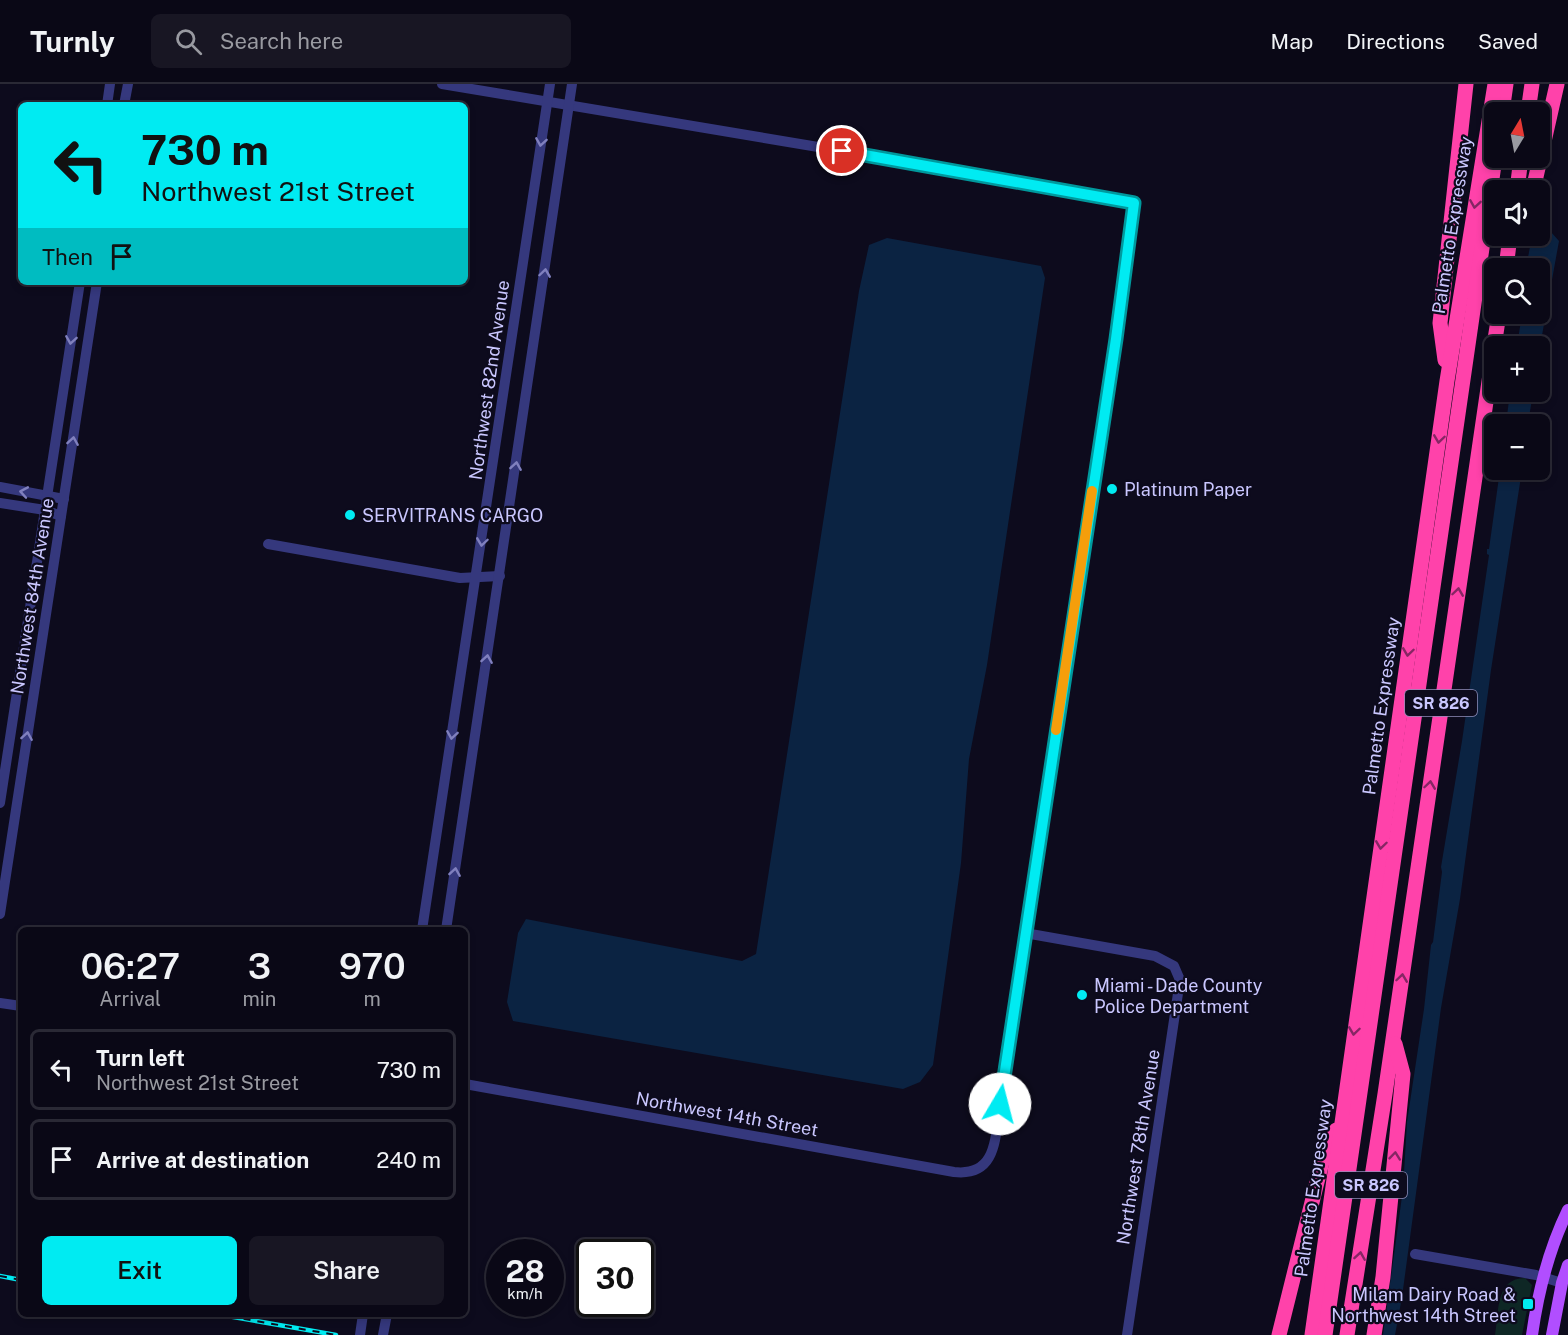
<!DOCTYPE html>
<html lang="en">
<head>
<meta charset="utf-8">
<style>
	body { margin:0; font-family:"Public Sans",sans-serif; background:#181623; color:#f1f3f6; height:100vh; display:flex; flex-direction:column; font-size:22px; white-space:nowrap }
	* { box-sizing:border-box; margin:0 }
	p { font-size:20px; color:#999aa1 }
	.icon { flex:none; width:33px; height:33px; fill:none; stroke:currentColor; stroke-width:2; stroke-linecap:round; stroke-linejoin:round }
	.map { position:relative; flex:1; overflow:hidden }
	.panel { position:absolute; left:18px; top:843px; width:450px; height:390px; display:flex; flex-direction:column; background:#0a0816; border-radius:9px; box-shadow:0 3px 9px #0003,0 0 0 2px #2a2935 }
	.panel>* { flex:none }
	.banner { position:absolute; left:18px; top:18px; width:450px; height:183px; border-radius:9px; box-shadow:0 3px 9px #0003,0 0 0 2px #2a2935; background:#00ebf2; color:#111; overflow:hidden }
	.needle { width:39px; rotate:10deg }
	.fabs { position:absolute; left:1484px; top:18px; display:grid; gap:12px }
	.fabs a { display:grid; place-items:center; width:66px; height:66px; border-radius:9px; background:#0a0816; box-shadow:0 3px 9px #0003,0 0 0 2px #2a2935; font-size:30px }
	.speed { position:absolute; left:486px; top:1155px; display:flex; gap:12px; font-size:30px; font-weight:700; text-align:center }
	.speed>* { display:grid; place-content:center; width:78px; height:78px; border-radius:50%; background:#0a0816; box-shadow:0 3px 9px #0003,0 0 0 2px #2a2935; line-height:1 }
	.speed small { font-size:15px; font-weight:400 }
	.speed .limit { border:3px solid #111; border-radius:9px; background:#fff; color:#111 }
	.pin { position:absolute; display:grid; place-items:center; width:51px; height:51px; color:#fff; margin:-26px; border:3px solid #fff; border-radius:50%; box-shadow:0 2px 6px #0007 }
	.me { position:absolute; width:66px; margin:-33px; rotate:8deg; stroke-linejoin:round; filter:drop-shadow(0 0 4px #0008) }
	.turn { display:flex; align-items:center; gap:21px; height:126px; padding:0 24px; font-size:27px }
	.turn .icon { width:78px; height:78px; stroke-width:2.5 }
	.turn b { display:block; font-size:42px; line-height:51px }
	.then { display:flex; align-items:center; height:57px; padding:0 24px; background:#0003; gap:12px; font-size:22px }
	.eta { display:flex; justify-content:space-evenly; align-items:center; height:102px; text-align:center }
	.eta b { font-size:36px; font-weight:600; line-height:42px }
	.action { display:flex; gap:12px; margin-top:auto; padding:12px 24px }
	.action a { flex:1; height:69px; border-radius:9px; background:#00ebf2; color:#111; font-size:24px; font-weight:600; line-height:69px; text-align:center }
	.action a+a { background:#181623; color:#f1f3f6 }
	ul { padding:0; list-style:none }
	li { display:flex; align-items:center; gap:18px; height:81px; margin:0 12px 9px; padding:0 12px; border:3px solid #2a2935; border-radius:9px }
	li div { flex:1 }
	li b { display:block; font-size:22px }
	li em { font-style:normal }
	header { display:flex; align-items:center; gap:36px; box-sizing:border-box; height:84px; padding:0 30px; background:#0a0816; border-bottom:2px solid #2a2935 }
	header strong { font-size:28px }
	nav { display:flex; gap:33px; margin-inline-start:auto; font-size:21px }
	.search { width:420px; height:54px; background:#181623; display:flex; align-items:center; gap:15px; box-sizing:border-box; padding:0 21px; border-radius:9px; color:#999aa1; font-size:22px }
	.map>svg:first-child { display:block }
	.green { fill:#0e2725 }
	.water { fill:#0b2342 }
	.lines { fill:none; stroke-linecap:round; stroke-linejoin:round }
	.minor { stroke:#35387d; stroke-width:10 }
	.major { stroke:#b14eff; stroke-width:12 }
	.highway { stroke:#ff42aa; stroke-width:15 }
	.rail-casing { stroke:#00ebf2; stroke-width:4.5 }
	.rail { stroke:#0d0b1d; stroke-width:2; stroke-dasharray:7; stroke-linecap:butt }
	.oneway { stroke:#8080be }
	.oneway2 { stroke:#862664 }
	.route-casing { stroke:#00999d; stroke-width:15 }
	.route { stroke:#00ebf2; stroke-width:10 }
	.slow { stroke:#f59e0b; stroke-width:10 }
	.poi-dot { fill:#00ebf2; stroke:#0d0b1d; stroke-width:2 }
	.labels { text-anchor:middle; dominant-baseline:central; stroke-width:4.5; stroke-linejoin:round; paint-order:stroke }
	.shield { fill:#0d0b1d; stroke:#918fbb; stroke-width:1.5 }
	.shield-label { font-size:16px; font-weight:bold; fill:#cac7ff }
	.street-label { font-size:18px; fill:#cac7ff; stroke:#0d0b1d }
	.poi-label { font-size:18px; fill:#cac7ff; stroke:#0d0b1d; text-anchor:start }
</style>
</head>
<body>
<header>
<strong>Turnly</strong>
<div class="search"><svg class="icon" aria-label="search" viewBox="0 0 24 24"><circle cx="10" cy="10" r="6"/><path d="M15 15l6 6"/></svg>Search here</div>
<nav><a>Map</a><a>Directions</a><a>Saved</a></nav>
</header>
<div class="map">
<svg width="1568" height="1251" viewBox="0 0 1568 1251">
	<rect width="100%" height="100%" fill="#0d0b1d"/>
	<!-- green -->
	<path class="green" d="M 1525,1194 L 1532,1201 L 1522,1251 L 1495,1251 C 1499,1229 1495,1194 1525,1194 Z"/>
	<!-- water -->
	<g class="water">
		<path d="M 1539,146 L 1551,148 L 1559,157 L 1539,268 L 1539,262 L 1517,262 L 1522,230 L 1539,230 L 1539,184 L 1526,184 L 1532,152 L 1539,152 Z"/>
		<path d="M 887,154 L 1041,182 L 1045,194 L 987,581 L 969,675 L 961,779 L 933,981 L 920,998 L 903,1005 L 513,937 L 507,918 L 518,849 L 526,835 L 742,877 L 756,870 L 859,207 L 869,161 Z"/>
		<path d="M 1510,308 L 1533,308 L 1528,340 L 1506,340 Z"/>
		<path d="M 1500,386 L 1522,386 L 1491,586 L 1460,815 L 1441,924 L 1402,1213 L 1395,1251 L 1383,1251 L 1403,1105 L 1407,1038 L 1424,925 L 1431,861 L 1433,858 L 1442,788 L 1441,783 L 1462,657 L 1489,471 L 1487,470 L 1487,465 L 1489,465 Z"/>
	</g>
	<g class="lines">
		<!-- minor -->
		<g class="minor">
			<path d="M 442,0 L 884,74 L 1042,104 L 1134,119 L 1116,255 L 1000,1020 C 995,1052 998,1093 954,1088 L 465,1000"/>
			<path d="M 107,21 L 110,0"/>
			<path d="M 124,21 L 128,0"/>
			<path d="M 0,403 L 64,415"/>
			<path d="M 0,419 L 45,426 L 61,432"/>
			<path d="M 268,460 L 460,494 L 500,492"/>
			<path d="M 0,719 L 80,198"/>
			<path d="M 0,830 L 97,198"/>
			<path d="M 422,846 L 550,0"/>
			<path d="M 446,846 L 572,0"/>
			<path d="M 1025,849 L 1155,872 L 1174,882 L 1180,896 L 1127,1251"/>
			<path d="M 0,919 L 21,922"/>
			<path d="M 1415,1170 L 1536,1191 L 1562,1199"/>
			<path d="M 360,1251 L 363,1230"/>
			<path d="M 383,1251 L 387,1230"/>
		</g>
		<!-- major -->
		<g class="major">
			<path d="M 1532,1251 C 1538,1208 1549,1165 1568,1126"/>
			<path d="M 1552,1251 L 1562,1199 L 1568,1181"/>
		</g>
		<!-- highway -->
		<g class="highway">
			<path d="M 1502,28 L 1506,0"/>
			<path d="M 1528,28 L 1532,0"/>
			<path d="M 1517,106 L 1521,74"/>
			<path d="M 1533,106 L 1557,0"/>
			<path d="M 1506,184 L 1510,152"/>
			<path d="M 1494,262 L 1499,230"/>
			<path d="M 1445,276 L 1440,239 L 1466,0"/>
			<path d="M 1279,1251 L 1324,1070 L 1336,1046"/>
			<path d="M 1312,1251 L 1447,297 L 1495,0"/>
			<path d="M 1325,1251 L 1495,74"/>
			<path d="M 1347,1251 L 1385,1010 L 1494,263"/>
			<path d="M 1374,1251 L 1383,1193 L 1403,990 L 1395,960"/>
		</g>
		<!-- rail casing -->
		<g class="rail-casing">
			<g id="rail">
				<path d="M 0,1192 L 21,1196"/>
				<path d="M 216,1230 L 336,1251"/>
			</g>
		</g>
		<!-- rail -->
		<use href="#rail" class="rail"/>
	</g>
	<!-- one-way arrows -->
	<defs><path id="oneway-chevron" d="M-2-3.5L2.5 0L-2 3.5" fill="none" stroke-width="1.6" stroke-linecap="round" stroke-linejoin="round" transform="scale(1.5)"/></defs>
	<g class="oneway">
		<use href="#oneway-chevron" transform="translate(541 58) rotate(99)"/>
		<use href="#oneway-chevron" transform="translate(545 189) rotate(-82)"/>
		<use href="#oneway-chevron" transform="translate(71 256) rotate(99)"/>
		<use href="#oneway-chevron" transform="translate(73 357) rotate(-81)"/>
		<use href="#oneway-chevron" transform="translate(516 382) rotate(-81)"/>
		<use href="#oneway-chevron" transform="translate(24 408) rotate(-170)"/>
		<use href="#oneway-chevron" transform="translate(482 458) rotate(98)"/>
		<use href="#oneway-chevron" transform="translate(487 575) rotate(-81)"/>
		<use href="#oneway-chevron" transform="translate(452 651) rotate(99)"/>
		<use href="#oneway-chevron" transform="translate(27 652) rotate(-81)"/>
		<use href="#oneway-chevron" transform="translate(455 788) rotate(-81)"/>
	</g>
	<g class="oneway2">
		<use href="#oneway-chevron" transform="translate(1475 120) rotate(99)"/>
		<use href="#oneway-chevron" transform="translate(1439 355) rotate(98)"/>
		<use href="#oneway-chevron" transform="translate(1458 508) rotate(-82)"/>
		<use href="#oneway-chevron" transform="translate(1408 568) rotate(98)"/>
		<use href="#oneway-chevron" transform="translate(1430 701) rotate(-82)"/>
		<use href="#oneway-chevron" transform="translate(1381 761) rotate(98)"/>
		<use href="#oneway-chevron" transform="translate(1402 894) rotate(-82)"/>
		<use href="#oneway-chevron" transform="translate(1354 947) rotate(98)"/>
		<use href="#oneway-chevron" transform="translate(1395 1072) rotate(-84)"/>
		<use href="#oneway-chevron" transform="translate(1360 1172) rotate(-81)"/>
	</g>
	<g class="lines">
		<!-- route casing -->
		<g class="route-casing">
			<path id="route" d="M 842,67 L 1134,119 L 1116,255 L 1000,1020"/>
		</g>
		<!-- route -->
		<use href="#route" class="route"/>
		<!-- slow -->
		<path class="slow" d="M 1056,646 L 1092,407"/>
	</g>
	<!-- markers -->
	<g class="poi-dot">
		<circle cx="1112" cy="405" r="6"/>
		<circle cx="350" cy="431" r="6"/>
		<circle cx="1082" cy="911" r="6"/>
		<rect x="1522" y="1214" width="12" height="12" rx="3"/>
	</g>
	<g class="labels">
		<!-- shield labels -->
		<g class="shield">
			<rect x="1405" y="606" width="72" height="26" rx="4.5"/>
			<rect x="1335" y="1088" width="72" height="26" rx="4.5"/>
		</g>
		<g class="shield-label">
			<text x="1441" y="619">SR 826</text>
			<text x="1371" y="1101">SR 826</text>
		</g>
		<!-- street labels -->
		<g class="street-label">
			<text transform="translate(1452 141) rotate(-81)">Palmetto Expressway</text>
			<text transform="translate(489 296) rotate(-82)">Northwest 82nd Avenue</text>
			<text transform="translate(32 512) rotate(-81)">Northwest 84th Avenue</text>
			<text transform="translate(1381 622) rotate(-82)">Palmetto Expressway</text>
			<text transform="translate(727 1030) rotate(10)">Northwest 14th Street</text>
			<text transform="translate(1138 1063) rotate(-81)">Northwest 78th Avenue</text>
			<text transform="translate(1313 1104) rotate(-82)">Palmetto Expressway</text>
		</g>
		<!-- poi labels -->
		<g class="poi-label">
			<text x="1124" y="405">Platinum Paper</text>
			<text x="362" y="431">SERVITRANS CARGO</text>
			<text x="1094" y="901">Miami - Dade County<tspan x="1094" dy="21">Police Department</tspan></text>
			<text x="1516" y="1210" text-anchor="end">Milam Dairy Road &amp;<tspan x="1516" dy="21">Northwest 14th Street</tspan></text>
		</g>
	</g>
</svg>
<div class="fabs">
<a><svg class="needle" viewBox="-14 -14 28 28"><path d="M0-13l5 13h-10z" fill="#e53935"/><path d="M0 13l5-13h-10z" fill="#999aa1"/></svg></a>
<a><svg class="icon" aria-label="sound" viewBox="0 0 24 24"><path d="M4 9h4l5-4v14l-5-4H4zM17 9q2 3 0 6"/></svg></a>
<a><svg class="icon" aria-label="search" viewBox="0 0 24 24"><circle cx="10" cy="10" r="6"/><path d="M15 15l6 6"/></svg></a>
<a>+</a>
<a>−</a>
</div>
<div class="speed"><div>28<small>km/h</small></div><div class="limit">30</div></div>
<div class="pin" style="left:842px;top:67px;background:#d93025"><svg class="icon" aria-label="arrive" viewBox="0 0 24 24"><path d="M6 21V4h12l-3 4 3 4H6"/></svg></div>
<svg class="me" style="left:1000px;top:1020px" viewBox="-20 -20 40 40"><circle r="19" fill="#fff"/><path d="M0-13L10 11 0 6-10 11z" fill="#00ebf2"/></svg>
<div class="banner">
<div class="turn"><svg class="icon" aria-label="left" viewBox="0 0 24 24"><path d="M17 20v-9H6M10 6l-5 5 5 5"/></svg><div><b>730 m</b>Northwest 21st Street</div></div>
<div class="then">Then<svg class="icon" aria-label="arrive" viewBox="0 0 24 24"><path d="M6 21V4h12l-3 4 3 4H6"/></svg></div>
</div>
<section class="panel">
<div class="eta">
<div><b>06:27</b><p>Arrival</p></div>
<div><b>3</b><p>min</p></div>
<div><b>970</b><p>m</p></div>
</div>
<ul>
<li><svg class="icon" aria-label="left" viewBox="0 0 24 24"><path d="M17 20v-9H6M10 6l-5 5 5 5"/></svg><div><b>Turn left</b><p>Northwest 21st Street</p></div><em>730 m</em></li>
<li><svg class="icon" aria-label="arrive" viewBox="0 0 24 24"><path d="M6 21V4h12l-3 4 3 4H6"/></svg><div><b>Arrive at destination</b></div><em>240 m</em></li>
</ul>
<div class="action"><a>Exit</a><a>Share</a></div>
</section>
</div>
</body>
</html>
